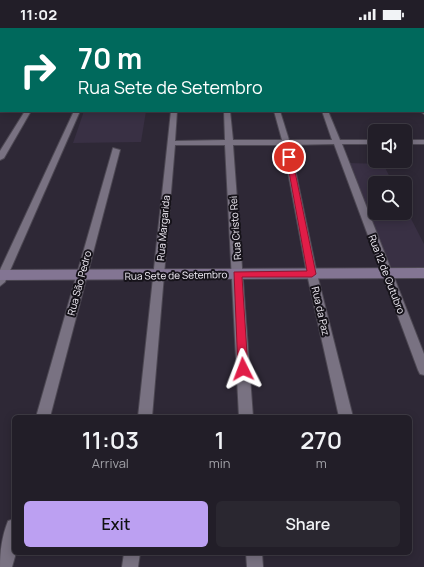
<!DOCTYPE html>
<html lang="en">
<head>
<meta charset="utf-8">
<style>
	body { margin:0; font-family:Manrope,sans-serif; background:#2a2730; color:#f1f3f6; height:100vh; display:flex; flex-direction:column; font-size:15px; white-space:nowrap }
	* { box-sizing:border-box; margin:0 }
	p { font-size:13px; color:#a2a2a8 }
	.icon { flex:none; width:22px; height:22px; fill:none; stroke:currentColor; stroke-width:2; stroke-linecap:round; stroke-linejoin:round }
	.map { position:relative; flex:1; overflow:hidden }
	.panel { position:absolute; left:12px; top:387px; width:400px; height:140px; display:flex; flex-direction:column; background:#221e28; border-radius:6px; box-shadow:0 2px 10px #0003,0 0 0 1px #3f3c45 }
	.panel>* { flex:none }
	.top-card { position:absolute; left:0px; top:0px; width:424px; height:84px; box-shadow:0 2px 10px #0003,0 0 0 1px #3f3c45; background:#00695c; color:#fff; overflow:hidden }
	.fabs { position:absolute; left:368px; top:96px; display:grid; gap:8px }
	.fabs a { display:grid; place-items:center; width:44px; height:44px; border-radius:6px; background:#221e28; box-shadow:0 2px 10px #0003,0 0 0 1px #3f3c45; font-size:20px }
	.pin { position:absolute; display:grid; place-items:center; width:34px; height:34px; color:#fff; margin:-17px; border:2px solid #fff; border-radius:50%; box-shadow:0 1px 4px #0007 }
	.me { position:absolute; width:44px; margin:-22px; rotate:357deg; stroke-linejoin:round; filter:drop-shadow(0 0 3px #0008) }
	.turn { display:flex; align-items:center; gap:14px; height:84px; padding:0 12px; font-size:18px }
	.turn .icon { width:52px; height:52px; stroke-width:2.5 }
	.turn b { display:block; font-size:28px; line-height:34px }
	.eta { display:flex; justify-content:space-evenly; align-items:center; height:68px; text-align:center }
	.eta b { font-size:24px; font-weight:600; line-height:28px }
	.button { display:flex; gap:8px; margin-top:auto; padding:8px 12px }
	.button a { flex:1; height:46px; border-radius:6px; background:#bca0f2; color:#111; font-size:16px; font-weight:600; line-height:46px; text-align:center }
	.button a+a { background:#2a2730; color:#f1f3f6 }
	.status { display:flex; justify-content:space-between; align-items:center; height:28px; padding:0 20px; background:#221e28; direction:ltr }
	.status svg { height:11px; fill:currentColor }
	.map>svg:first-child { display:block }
	.built { fill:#393044 }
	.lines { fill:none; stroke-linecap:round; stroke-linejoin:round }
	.street-casing { stroke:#4c4752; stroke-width:2 }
	.secondary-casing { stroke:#4c4752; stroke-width:2 }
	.street { fill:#797282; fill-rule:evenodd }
	.secondary { fill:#837593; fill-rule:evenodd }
	.route { fill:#e11d48; stroke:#92132f }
	.labels { text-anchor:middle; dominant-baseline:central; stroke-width:4; stroke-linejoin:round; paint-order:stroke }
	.street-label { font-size:10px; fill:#f5f1fa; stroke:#151219 }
</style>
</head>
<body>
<div class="status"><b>11:02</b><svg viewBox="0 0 49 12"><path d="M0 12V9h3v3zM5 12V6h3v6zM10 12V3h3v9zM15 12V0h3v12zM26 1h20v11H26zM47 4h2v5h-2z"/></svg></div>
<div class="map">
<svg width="424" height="539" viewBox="0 0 424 539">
	<rect width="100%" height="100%" fill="#2e2836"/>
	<!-- built -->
	<g class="built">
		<path d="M 84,83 L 146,83 L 141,114 L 73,115 Z"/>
		<path d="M 348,135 L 383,136 L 393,155 L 375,155 L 375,185 L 405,185 L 405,179 L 424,216 L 424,241 L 391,242 Z"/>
	</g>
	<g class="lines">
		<!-- street casing -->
		<g class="street-casing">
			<g id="street">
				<path d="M 47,0 L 53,0 L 54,1 L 48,1 Z"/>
				<path d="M 135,0 L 141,0 L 142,1 L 136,1 Z"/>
				<path d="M 160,0 L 174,0 L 159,1 Z"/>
				<path d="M 221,0 L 227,0 L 228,1 L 222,1 Z"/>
				<path d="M 286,0 L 294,0 L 295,1 L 287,1 Z"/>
				<path d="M 339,0 L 347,0 L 348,1 L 340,1 Z"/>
				<path d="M 409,0 L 415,0 L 416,1 L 410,1 Z"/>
				<rect x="0" y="5" width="1" height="4"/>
				<path d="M 423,9 L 424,10 L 424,14 L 423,13 Z"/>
				<path d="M 423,23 L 424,24 L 424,29 L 423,28 Z"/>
				<path d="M 0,48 L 1,48 L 0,53 Z"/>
				<rect x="0" y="58" width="1" height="4"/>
				<path d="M 423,80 L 424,80 L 424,86 L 420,83 L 423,83 Z"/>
				<path d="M 25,83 L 31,83 L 4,130 L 0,132 L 0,123 Z"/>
				<path d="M 74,83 L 80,83 L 5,254 L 0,258 L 0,242 Z"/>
				<path d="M 171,83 L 177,83 L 175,113 L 225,112 L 224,83 L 230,83 L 233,112 L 282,112 L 274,83 L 280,83 L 289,112 L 332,112 L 322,83 L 328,83 L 340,112 L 375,112 L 375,116 L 342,116 L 424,326 L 424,347 L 420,346 L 418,342 L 334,116 L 290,117 L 317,246 L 353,389 L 339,389 L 307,246 L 283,117 L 233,117 L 253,389 L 239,389 L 225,117 L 175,117 L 152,389 L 138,389 Z"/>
				<rect x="405" y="112" width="19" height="4"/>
				<path d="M 113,120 L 120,122 L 50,389 L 36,389 Z"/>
				<path d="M 14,491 L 14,525 L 16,525 L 12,539 L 0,539 C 0,523 2,508 8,493 Z"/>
				<path d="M 124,525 L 140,525 L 138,539 L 122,539 Z"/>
				<path d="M 246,525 L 262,525 L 263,539 L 247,539 Z"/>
			</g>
		</g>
		<!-- secondary casing -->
		<g class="secondary-casing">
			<g id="secondary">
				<rect x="0" y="20" width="1" height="4"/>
				<rect x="423" y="20" width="1" height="4"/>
				<path d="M 424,240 L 424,250 L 0,252 L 0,242 Z"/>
			</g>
		</g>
		<!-- street -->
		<use href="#street" class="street"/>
		<!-- secondary -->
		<use href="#secondary" class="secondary"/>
	</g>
	<!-- route -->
	<path class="route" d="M 286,127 L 292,129 L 316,246 L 312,249 L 242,249 L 248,341 L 243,346 L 238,341 L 234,244 L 307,243 Z"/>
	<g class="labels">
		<!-- street labels -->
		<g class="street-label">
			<text transform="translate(163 200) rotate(-85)">Rua Margarida</text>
			<text transform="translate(235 200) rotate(-94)">Rua Cristo Rei</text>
			<text transform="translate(387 246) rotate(69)">Rua 12 de Outubro</text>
			<text transform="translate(176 247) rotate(-1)">Rua Sete de Setembro</text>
			<text transform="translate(79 255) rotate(-75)">Rua São Pedro</text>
			<text transform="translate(321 283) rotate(77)">Rua da Paz</text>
		</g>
	</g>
</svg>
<div class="fabs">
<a><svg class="icon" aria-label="sound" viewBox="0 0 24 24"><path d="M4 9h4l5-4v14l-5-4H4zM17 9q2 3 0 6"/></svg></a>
<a><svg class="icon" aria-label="search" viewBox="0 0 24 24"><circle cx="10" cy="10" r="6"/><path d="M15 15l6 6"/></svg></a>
</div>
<div class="pin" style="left:289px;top:129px;background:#d93025"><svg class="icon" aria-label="arrive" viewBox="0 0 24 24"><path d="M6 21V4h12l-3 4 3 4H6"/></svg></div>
<svg class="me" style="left:243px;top:341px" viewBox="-20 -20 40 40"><path d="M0-17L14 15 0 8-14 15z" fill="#e11d48" stroke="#fff" stroke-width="4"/></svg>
<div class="top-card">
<div class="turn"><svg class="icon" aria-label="right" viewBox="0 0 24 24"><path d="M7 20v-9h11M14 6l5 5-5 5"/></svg><div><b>70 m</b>Rua Sete de Setembro</div></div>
</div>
<section class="panel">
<div class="eta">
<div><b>11:03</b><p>Arrival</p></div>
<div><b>1</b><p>min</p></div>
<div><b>270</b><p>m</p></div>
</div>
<div class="button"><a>Exit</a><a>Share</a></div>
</section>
</div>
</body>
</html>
